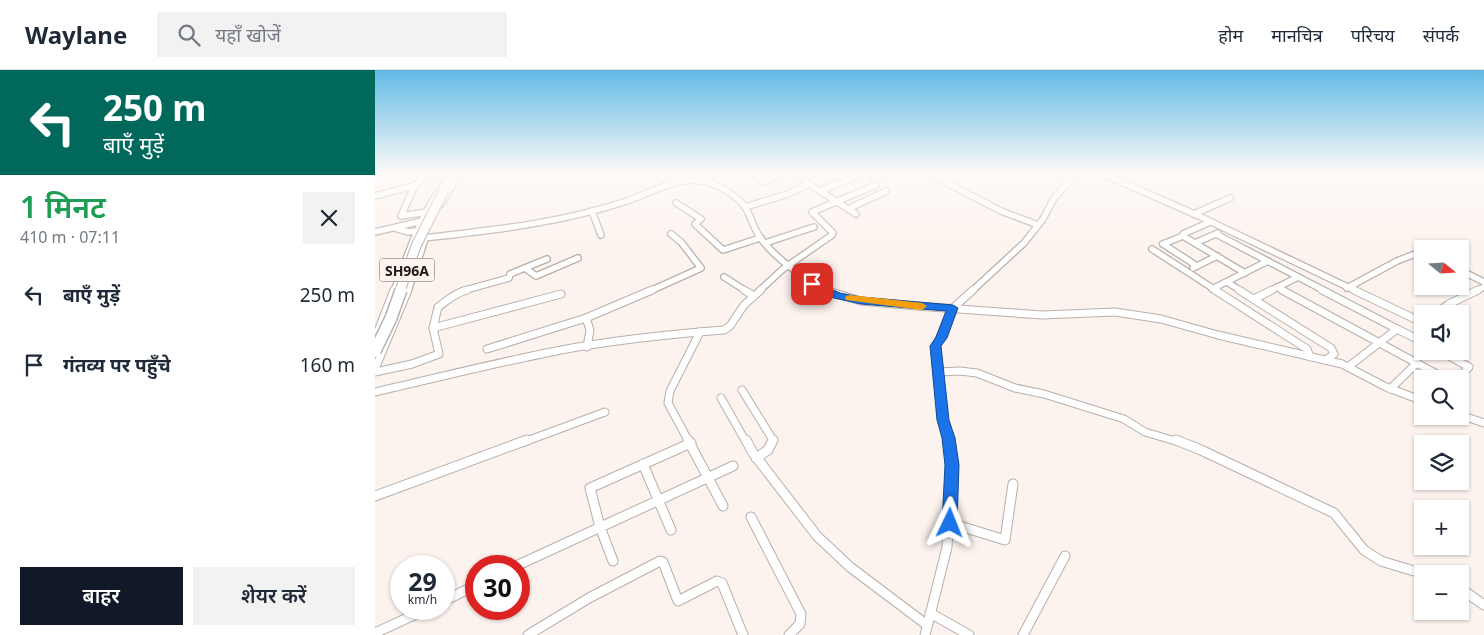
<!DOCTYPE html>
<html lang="hi">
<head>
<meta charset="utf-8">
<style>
	body { margin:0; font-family:"Noto Sans","Noto Sans Devanagari",sans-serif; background:#f2f2f3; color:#1f2937; height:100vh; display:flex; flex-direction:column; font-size:19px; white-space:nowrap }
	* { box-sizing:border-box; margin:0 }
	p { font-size:16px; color:#747a83 }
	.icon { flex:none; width:28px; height:28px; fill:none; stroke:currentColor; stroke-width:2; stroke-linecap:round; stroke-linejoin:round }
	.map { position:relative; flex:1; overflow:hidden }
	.panel { display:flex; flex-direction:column; background:#fff; width:375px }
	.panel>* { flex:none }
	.hud { background:#00695c; color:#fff; overflow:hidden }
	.needle { width:32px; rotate:108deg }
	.controls { position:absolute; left:1039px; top:170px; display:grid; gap:10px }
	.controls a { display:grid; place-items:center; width:55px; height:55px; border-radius:0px; background:#fff; box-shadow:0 1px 4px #0004; font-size:25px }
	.speed { position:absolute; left:15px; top:485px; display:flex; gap:10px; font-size:25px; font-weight:700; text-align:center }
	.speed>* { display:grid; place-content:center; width:65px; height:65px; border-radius:50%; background:#fff; box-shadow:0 1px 4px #0004; line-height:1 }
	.speed small { font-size:12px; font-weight:400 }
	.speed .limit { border:8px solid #d22; background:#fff; color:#111 }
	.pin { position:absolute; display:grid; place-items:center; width:42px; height:42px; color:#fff; margin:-21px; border-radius:10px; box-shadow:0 2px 8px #0006 }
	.me { position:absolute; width:55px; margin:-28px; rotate:2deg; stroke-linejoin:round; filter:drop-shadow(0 0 4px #0008) }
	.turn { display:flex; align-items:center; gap:18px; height:105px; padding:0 20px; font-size:22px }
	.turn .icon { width:65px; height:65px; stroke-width:2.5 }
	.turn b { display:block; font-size:35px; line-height:42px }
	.round { display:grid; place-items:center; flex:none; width:52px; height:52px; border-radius:0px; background:#f2f2f3 }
	.headline { display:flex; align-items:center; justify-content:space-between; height:85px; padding:0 20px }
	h1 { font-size:30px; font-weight:600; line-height:38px; color:#1e9e55 }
	.cta { display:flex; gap:10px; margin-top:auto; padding:10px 20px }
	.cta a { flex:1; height:58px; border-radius:0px; background:#111827; color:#fff; font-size:20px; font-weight:600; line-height:58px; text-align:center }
	.cta a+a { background:#f2f2f3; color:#1f2937 }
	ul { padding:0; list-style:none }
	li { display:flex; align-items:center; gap:15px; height:70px; padding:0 20px }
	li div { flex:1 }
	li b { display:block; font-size:19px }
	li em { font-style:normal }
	header { display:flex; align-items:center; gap:30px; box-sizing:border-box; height:70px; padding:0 25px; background:#fff; border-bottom:1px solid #e0e1e3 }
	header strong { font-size:24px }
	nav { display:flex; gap:28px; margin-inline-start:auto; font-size:18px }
	.search { width:350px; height:45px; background:#f2f2f3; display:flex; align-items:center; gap:12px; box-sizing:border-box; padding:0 18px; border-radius:0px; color:#747a83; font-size:19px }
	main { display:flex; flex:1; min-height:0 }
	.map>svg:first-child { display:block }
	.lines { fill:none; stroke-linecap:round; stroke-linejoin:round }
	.street-far2-casing { stroke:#b8afab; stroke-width:8 }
	.street-far1-casing { stroke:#b8afab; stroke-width:9 }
	.street-casing { stroke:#b8afab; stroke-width:11 }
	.primary-casing { stroke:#b8afab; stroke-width:3 }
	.street-far2 { stroke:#fff; stroke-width:5.5 }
	.street-far1 { stroke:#fff; stroke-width:7 }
	.street { stroke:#fff; stroke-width:9 }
	.primary { fill:#fff; fill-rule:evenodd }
	.primary-bridge-far1-casing { stroke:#b8afab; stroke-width:11; stroke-linecap:butt }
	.primary-bridge-casing { stroke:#b8afab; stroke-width:14; stroke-linecap:butt }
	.primary-bridge-far1 { stroke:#fff; stroke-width:9 }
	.primary-bridge { stroke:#fff; stroke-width:11 }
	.route { fill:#1a73e8; stroke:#114b97 }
	.slow { fill:#f59e0b }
	.labels { text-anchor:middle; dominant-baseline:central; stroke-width:4; stroke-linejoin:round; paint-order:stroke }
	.shield { fill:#fcf3ee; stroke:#605b58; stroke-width:1 }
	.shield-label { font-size:14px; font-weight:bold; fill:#1d1a18 }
</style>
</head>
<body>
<header>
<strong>Waylane</strong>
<div class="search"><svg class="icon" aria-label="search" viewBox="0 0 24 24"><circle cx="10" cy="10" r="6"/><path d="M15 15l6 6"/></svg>यहाँ खोजें</div>
<nav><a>होम</a><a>मानचित्र</a><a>परिचय</a><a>संपर्क</a></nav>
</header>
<main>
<section class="panel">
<div class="hud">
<div class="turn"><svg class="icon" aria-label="left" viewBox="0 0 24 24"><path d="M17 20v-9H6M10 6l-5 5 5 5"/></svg><div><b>250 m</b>बाएँ मुड़ें</div></div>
</div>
<div class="headline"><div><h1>1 मिनट</h1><p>410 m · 07:11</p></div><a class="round"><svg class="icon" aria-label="close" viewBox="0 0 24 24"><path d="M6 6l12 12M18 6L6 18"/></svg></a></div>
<ul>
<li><svg class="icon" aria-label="left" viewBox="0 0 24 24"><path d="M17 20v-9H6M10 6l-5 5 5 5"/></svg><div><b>बाएँ मुड़ें</b></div><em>250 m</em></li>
<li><svg class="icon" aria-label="arrive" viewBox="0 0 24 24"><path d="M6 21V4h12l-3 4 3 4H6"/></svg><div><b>गंतव्य पर पहुँचे</b></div><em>160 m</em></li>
</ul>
<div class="cta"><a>बाहर</a><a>शेयर करें</a></div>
</section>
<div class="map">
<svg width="1109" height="565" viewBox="0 0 1109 565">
	<rect width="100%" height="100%" fill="#fcf3ee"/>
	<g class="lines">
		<!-- street-far2 casing -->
		<g class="street-far2-casing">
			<g id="street-far2">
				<path d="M 283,103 L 293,115"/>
				<path d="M 379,103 L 388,112 L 412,103"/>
				<path d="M 553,103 L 626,141 L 663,155"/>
				<path d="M 726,103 L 826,147 L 981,221"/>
				<path d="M 499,107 L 509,103"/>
				<path d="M 316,110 L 325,106 L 337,105"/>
				<path d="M 434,114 L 481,144"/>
				<path d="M 40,115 L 26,146 L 52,142"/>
				<path d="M 445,121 L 489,103"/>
				<path d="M 0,126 L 42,115 L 47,107 L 62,103"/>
				<path d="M 301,133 L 326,149 L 320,154 L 348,180 L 385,168"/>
				<path d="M 370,137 L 413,124 L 434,114 L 422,103"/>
				<path d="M 473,139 L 511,121"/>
				<path d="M 217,141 L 226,165"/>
				<path d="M 819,144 L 855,128"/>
				<path d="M 835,152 L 808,164 L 808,166 L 870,203"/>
				<path d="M 20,158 L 33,162 L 42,161"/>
				<path d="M 0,162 L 47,151"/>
				<path d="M 841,164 L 950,221"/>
				<path d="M 39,169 C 111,161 183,154 252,131 C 278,122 307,103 336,113 C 347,117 363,127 370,137 C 376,146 378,158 385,167 C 397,186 433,212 453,221"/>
				<path d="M 390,173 L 439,157"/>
				<path d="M 820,173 L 843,163"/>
				<path d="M 788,174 L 822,196"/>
				<path d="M 788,174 L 808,166"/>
				<path d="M 777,179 L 842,221"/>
				<path d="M 150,198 L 161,206 L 203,188"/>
				<path d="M 818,198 L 842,186"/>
				<path d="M 1085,200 L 1109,212"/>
				<path d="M 349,207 L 371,221"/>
				<path d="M 852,212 L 866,221"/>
				<path d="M 902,217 L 909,221"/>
				<path d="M 972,218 L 1022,191 L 1048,181"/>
				<path d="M 837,219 L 893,191"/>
				<path d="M 19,221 C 31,189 52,126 78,105 L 81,108 L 80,111 L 66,134"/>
				<path d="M 33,221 L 51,166"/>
				<path d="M 87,221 L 134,208 L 135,204 L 172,189"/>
				<path d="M 275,221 L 326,198 L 306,172 L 296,164"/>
				<path d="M 384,221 L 408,199 L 457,165 L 458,163 L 437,142 L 501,115"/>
				<path d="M 597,221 L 649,173 L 668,149 L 679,128 L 696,110 L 699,103"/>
				<path d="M 895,221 L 923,207"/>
				<path d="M 1101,221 L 1109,217"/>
			</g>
		</g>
		<!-- street-far1 casing -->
		<g class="street-far1-casing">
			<g id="street-far1">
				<path d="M 369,220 L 379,226"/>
				<path d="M 450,220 L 486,231 L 542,236 L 667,245 L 740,242 L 786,249 L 843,265 L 967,294 L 1011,317 L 1048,331"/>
				<path d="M 840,220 L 932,279 L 935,287"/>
				<path d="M 864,220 L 956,278 L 959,284 L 951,290"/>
				<path d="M 907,220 L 1071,309"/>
				<path d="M 947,220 L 1022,259 L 973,297"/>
				<path d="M 979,220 L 1040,249 L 1048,250"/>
				<path d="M 879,229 L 897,220"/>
				<path d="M 1060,244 L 1074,234 L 1103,220"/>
				<path d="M 211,248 L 215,260 L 212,277"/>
				<path d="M 58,258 L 186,224"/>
				<path d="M 1022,259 L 1048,272"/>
				<path d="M 0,269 L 19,220"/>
				<path d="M 112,279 L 211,248 L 277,220"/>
				<path d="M 1065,281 L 1094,297 L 1083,309"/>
				<path d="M 0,299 L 33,220"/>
				<path d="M 0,302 L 37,294 L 64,284 L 58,258 L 63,237 C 73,230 80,223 92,220"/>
				<path d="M 562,302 L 585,301 L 602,303 L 640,318 L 669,324 L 749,349 L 770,362 L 804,372"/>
				<path d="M 1015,319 L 1042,293"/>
				<path d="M 367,320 L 398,370 L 397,372"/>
				<path d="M 0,322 C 66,307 131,290 197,278 C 248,269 298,264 349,260 L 355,256 L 369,235 L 386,220"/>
				<path d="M 346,328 L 371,372"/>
				<path d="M 1085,345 L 1109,353"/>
				<path d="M 149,372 L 230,342"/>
				<path d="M 314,372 L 293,333 L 295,321 L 325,262"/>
				<path d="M 574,372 L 568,350 L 561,276 L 578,238 L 598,220"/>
			</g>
		</g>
		<!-- street casing -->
		<g class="street-casing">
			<g id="street">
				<path d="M 313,370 L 348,436"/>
				<path d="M 371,370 L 378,383 L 442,466 L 475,497 L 552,555"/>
				<path d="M 801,370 L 826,380 L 959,443 L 989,480 L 1006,491 L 1049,504"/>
				<path d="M 381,388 L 393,380 L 398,370"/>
				<path d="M 268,394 L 296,460"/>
				<path d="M 0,426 L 152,370"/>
				<path d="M 376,447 L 426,544 L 425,554 L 414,565"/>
				<path d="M 575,453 L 630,470 L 638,414"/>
				<path d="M 238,491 L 225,457 L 215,418 L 316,373"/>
				<path d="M 141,496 L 358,396"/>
				<path d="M 1085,518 L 1109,535"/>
				<path d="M 69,531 L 101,515"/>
				<path d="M 555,543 L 594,565"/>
				<path d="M 0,563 L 52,539"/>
				<path d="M 153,565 L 214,528 L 285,491 L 288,492 L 303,531 L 342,511 L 347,513 L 368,565"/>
				<path d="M 550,565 L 572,477 L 577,395 L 574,370"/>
				<path d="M 648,565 L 690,486"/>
			</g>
		</g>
		<!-- primary casing -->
		<g class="primary-casing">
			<path id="primary" d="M 75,103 L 83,103 L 72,122 L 66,122 L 65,120 Z"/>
		</g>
		<!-- street-far2 -->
		<use href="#street-far2" class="street-far2"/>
		<!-- street-far1 -->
		<use href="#street-far1" class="street-far1"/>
		<!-- street -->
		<use href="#street" class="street"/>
		<!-- primary -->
		<use href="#primary" class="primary"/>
		<!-- primary-bridge-far1 casing -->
		<g class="primary-bridge-far1-casing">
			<path id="primary-bridge-far1" d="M 25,221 L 41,176 L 69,120"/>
		</g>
		<!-- primary-bridge casing -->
		<g class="primary-bridge-casing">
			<path id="primary-bridge" d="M 0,281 L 16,248 L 26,220"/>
		</g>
		<!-- primary-bridge-far1 -->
		<use href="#primary-bridge-far1" class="primary-bridge-far1"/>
		<!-- primary-bridge -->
		<use href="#primary-bridge" class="primary-bridge"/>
	</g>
	<!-- sky -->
	<linearGradient id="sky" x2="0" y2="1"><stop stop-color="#61bae6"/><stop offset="0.57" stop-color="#fefaf7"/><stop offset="1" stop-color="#fefaf7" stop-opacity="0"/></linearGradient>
	<rect width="1109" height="182" fill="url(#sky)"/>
	<!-- route -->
	<path class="route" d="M 437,211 L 465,223 L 486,227 L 578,235 L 583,238 L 572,268 L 566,276 L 574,350 L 580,368 L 584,395 L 582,453 L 580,458 L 575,460 L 569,458 L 567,453 L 570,395 L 567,368 L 562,350 L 555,276 L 561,267 L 571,241 L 486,234 L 459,228 L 433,216 L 432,214 Z"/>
	<!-- slow -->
	<path class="slow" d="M 475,225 L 547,233 L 552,236 L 547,240 L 471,230 L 470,228 L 471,226 Z"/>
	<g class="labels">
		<!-- shield labels -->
		<rect class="shield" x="4.5" y="188.5" width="55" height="23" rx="4"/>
		<g class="shield-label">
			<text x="32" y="200">SH96A</text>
		</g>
	</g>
</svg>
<div class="controls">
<a><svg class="needle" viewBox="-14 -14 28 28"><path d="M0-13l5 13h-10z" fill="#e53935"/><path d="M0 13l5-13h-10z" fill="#747a83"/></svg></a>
<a><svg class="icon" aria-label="sound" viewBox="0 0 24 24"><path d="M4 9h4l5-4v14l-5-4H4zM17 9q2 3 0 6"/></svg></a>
<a><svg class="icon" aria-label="search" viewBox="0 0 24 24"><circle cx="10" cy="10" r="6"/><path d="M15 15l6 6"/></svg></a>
<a><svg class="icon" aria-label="layers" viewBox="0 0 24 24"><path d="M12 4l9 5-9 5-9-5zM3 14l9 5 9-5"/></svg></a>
<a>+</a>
<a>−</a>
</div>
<div class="speed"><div>29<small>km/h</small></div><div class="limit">30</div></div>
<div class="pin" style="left:437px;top:214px;background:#d93025"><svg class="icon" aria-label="arrive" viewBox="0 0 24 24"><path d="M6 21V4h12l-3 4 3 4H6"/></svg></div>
<svg class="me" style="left:575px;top:453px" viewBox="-20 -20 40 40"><path d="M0-17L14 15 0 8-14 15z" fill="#1a73e8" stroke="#fff" stroke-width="4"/></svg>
</div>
</main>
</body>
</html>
